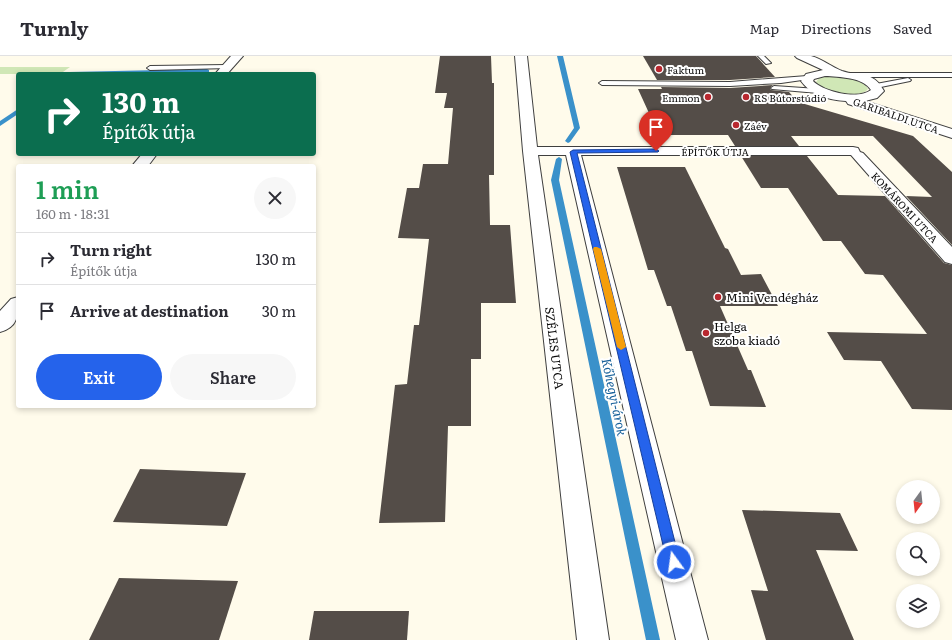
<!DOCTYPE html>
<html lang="en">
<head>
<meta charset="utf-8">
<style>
	body { margin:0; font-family:Literata,serif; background:#f7f7f7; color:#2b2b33; height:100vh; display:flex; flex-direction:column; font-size:15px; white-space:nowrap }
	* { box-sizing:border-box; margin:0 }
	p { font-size:13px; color:#7c7c81 }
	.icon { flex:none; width:22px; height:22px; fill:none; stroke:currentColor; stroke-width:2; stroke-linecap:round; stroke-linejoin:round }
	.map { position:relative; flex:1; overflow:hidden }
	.sheet { position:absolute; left:16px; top:108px; width:300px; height:244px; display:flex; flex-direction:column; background:#fff; border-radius:4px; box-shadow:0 2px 6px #0003 }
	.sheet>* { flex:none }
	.banner { position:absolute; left:16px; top:16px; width:300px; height:84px; border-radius:4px; box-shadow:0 2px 6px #0003; background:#0b6e4f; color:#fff; overflow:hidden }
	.needle { width:26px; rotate:195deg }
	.tools { position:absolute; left:896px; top:424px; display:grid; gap:8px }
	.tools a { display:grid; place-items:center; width:44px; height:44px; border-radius:50%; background:#fff; box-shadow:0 2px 6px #0003; font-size:20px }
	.pin { position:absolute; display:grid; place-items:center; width:34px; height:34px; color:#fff; margin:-41px -17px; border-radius:50% 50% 50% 0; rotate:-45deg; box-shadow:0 0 4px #0007 }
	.pin .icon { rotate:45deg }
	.me { position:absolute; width:44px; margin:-22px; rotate:346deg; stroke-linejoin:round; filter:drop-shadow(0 0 3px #0008) }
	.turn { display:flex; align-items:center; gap:14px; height:84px; padding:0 20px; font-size:18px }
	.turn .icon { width:52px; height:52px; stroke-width:2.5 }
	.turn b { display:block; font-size:28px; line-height:34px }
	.round { display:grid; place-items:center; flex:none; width:42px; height:42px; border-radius:21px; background:#f7f7f7 }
	.overview { display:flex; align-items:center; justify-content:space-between; height:68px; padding:0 20px }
	h1 { font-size:24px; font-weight:600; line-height:30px; color:#1e9e55 }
	.action { display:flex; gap:8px; margin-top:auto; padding:8px 20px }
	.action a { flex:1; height:46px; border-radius:24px; background:#2563eb; color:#fff; font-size:16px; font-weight:600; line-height:46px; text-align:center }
	.action a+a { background:#f7f7f7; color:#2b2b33 }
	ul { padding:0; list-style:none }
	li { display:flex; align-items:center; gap:12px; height:52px; padding:0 20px; border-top:1px solid #e1e1e2 }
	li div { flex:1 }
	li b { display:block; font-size:15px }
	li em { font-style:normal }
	header { display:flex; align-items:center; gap:24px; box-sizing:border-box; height:56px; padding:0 20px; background:#fff; border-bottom:1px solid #e1e1e2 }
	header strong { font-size:19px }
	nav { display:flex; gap:22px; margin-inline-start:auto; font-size:14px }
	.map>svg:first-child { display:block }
	.green { fill:#d0e7b6 }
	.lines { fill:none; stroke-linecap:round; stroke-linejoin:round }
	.stream { fill:#3a91ca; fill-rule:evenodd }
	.building { fill:#544d48 }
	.service-casing { stroke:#3f3f3f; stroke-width:2 }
	.minor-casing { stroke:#3f3f3f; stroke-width:2 }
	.service { fill:#fff; fill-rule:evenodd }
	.minor { fill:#fff; fill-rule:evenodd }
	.route { fill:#2563eb; stroke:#184099 }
	.slow { fill:#f59e0b }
	.poi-dot { fill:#b8282f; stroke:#fff; stroke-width:1.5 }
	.labels { text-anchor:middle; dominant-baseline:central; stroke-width:4; stroke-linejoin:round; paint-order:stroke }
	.far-poi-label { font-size:10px; fill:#0c0c0c; stroke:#fff; text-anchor:start }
	.far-street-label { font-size:10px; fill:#0c0c0c; stroke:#fff }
	.poi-label { font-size:12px; fill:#0c0c0c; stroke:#fff; text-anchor:start }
	.street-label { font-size:12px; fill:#0c0c0c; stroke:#fff }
	.water-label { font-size:13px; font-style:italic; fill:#19629a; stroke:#fff }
</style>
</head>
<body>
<header>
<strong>Turnly</strong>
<nav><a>Map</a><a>Directions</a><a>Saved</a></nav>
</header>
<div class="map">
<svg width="952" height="584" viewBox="0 0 952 584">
	<rect width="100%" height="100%" fill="#fffbeb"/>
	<!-- green -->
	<g class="green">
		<path d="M 0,11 L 70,11 L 60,18 L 0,18 Z"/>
		<path d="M 834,20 C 845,21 863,22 868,33 C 860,44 823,36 816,26 L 820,21 Z"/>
	</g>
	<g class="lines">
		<!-- stream -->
		<g class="stream">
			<path d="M 557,0 L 563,0 L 580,72 L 570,86 L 568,87 L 565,85 L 574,72 Z"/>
			<path d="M 207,13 L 209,14 L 209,16 L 66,18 L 69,16 Z"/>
			<path d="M 18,53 L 18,58 L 0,70 L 0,65 Z"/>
			<path d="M 559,101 L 562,103 L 559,124 L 660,584 L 646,584 L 551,124 L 556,103 Z"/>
		</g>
	</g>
	<!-- building -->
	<g class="building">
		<path d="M 440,0 L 491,0 L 492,27 L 494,27 L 494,119 L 489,119 L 490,169 L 510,169 L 516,247 L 481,247 L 481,303 L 471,303 L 471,370 L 448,370 L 445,466 L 379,467 L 395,329 L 407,328 L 414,269 L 419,269 L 429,183 L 398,182 L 407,132 L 419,132 L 423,108 L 448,108 L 453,52 L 444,52 L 447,37 L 435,37 Z"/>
		<path d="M 643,0 L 756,0 L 775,21 L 730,24 L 657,24 Z"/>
		<path d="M 773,29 L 770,32 L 771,34 L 789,36 L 798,46 L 913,80 L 952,116 L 952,189 L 906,140 L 932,141 L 873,80 L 791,80 L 799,90 L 735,90 L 728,79 L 659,79 L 638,33 L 662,33 L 661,31 L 730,32 Z"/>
		<path d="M 741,100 L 807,100 L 838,139 L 885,140 L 944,207 L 952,209 L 952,354 L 912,353 L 881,305 L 844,304 L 827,276 L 927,278 L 883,219 L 865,218 L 841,185 L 823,185 L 788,132 L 761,132 Z"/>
		<path d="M 617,111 L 685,111 L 725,192 L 728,193 L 741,219 L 761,218 L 778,250 L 720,250 L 748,314 L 751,314 L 766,351 L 710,350 L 692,295 L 686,295 L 671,250 L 667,250 L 654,214 L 648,214 Z"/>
		<path d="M 140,413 L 246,417 L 227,470 L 113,466 Z"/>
		<path d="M 742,454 L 840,457 L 858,495 L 816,494 L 854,584 L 766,584 L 751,534 L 768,535 Z"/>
		<path d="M 119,522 L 238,525 L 219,584 L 89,584 Z"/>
		<path d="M 314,555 L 409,555 L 407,584 L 309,584 Z"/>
	</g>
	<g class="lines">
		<!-- service casing -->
		<g class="service-casing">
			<g id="service">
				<path d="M 758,0 L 764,0 L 771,7 L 766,8 Z"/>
				<path d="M 227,9 L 229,10 L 229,12 L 150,14 L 147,12 L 150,10 Z"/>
				<path d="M 952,17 L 952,21 L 849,21 L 846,19 L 849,17 Z"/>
				<path d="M 807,20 L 809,21 L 809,23 L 781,27 L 730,30 L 602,29 L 599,27 L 602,25 L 730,26 Z"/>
				<path d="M 908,22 L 911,24 L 910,25 L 876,32 L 873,30 L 876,28 Z"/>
				<path d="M 774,30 L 818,33 L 821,35 L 818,37 L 772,33 L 771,32 Z"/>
			</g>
		</g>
		<!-- minor casing -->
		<g class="minor-casing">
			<g id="minor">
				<path d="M 231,0 L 243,0 L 227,18 L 215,18 Z"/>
				<path d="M 515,0 L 527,0 L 537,91 L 853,91 L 858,92 L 860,96 L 863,97 L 952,191 L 952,208 L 945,206 L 851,99 L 581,99 L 708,584 L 676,584 L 566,99 L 538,99 L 609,584 L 577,584 L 523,95 Z"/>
				<path d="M 795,0 C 800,0 806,0 811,0 C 822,3 832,11 842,15 C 859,21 873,14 884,35 L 877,42 L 865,45 L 952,73 L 952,82 L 848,48 L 846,45 C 829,44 811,39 801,25 L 806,18 L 823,14 L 797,2 ZM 825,20 C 839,21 863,21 871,34 C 858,44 824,36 813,25 L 814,23 Z"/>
				<path d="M 142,98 L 157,98 L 148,110 L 132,110 Z"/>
				<path d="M 18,241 C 18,258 19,271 0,276 L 0,255 L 11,243 Z"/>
			</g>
		</g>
		<!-- service -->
		<use href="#service" class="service"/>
		<!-- minor -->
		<use href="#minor" class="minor"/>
	</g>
	<!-- route -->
	<path class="route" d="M 656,93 L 659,95 L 658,96 L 577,97 L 680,506 L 678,511 L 674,513 L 669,511 L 667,506 L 570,96 L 573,94 Z"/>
	<!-- slow -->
	<path class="slow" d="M 594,191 L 597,191 L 601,193 L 626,291 L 621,294 L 617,291 L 593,193 Z"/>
	<!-- markers -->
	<g class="poi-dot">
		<circle cx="659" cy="13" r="4"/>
		<circle cx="708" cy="41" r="4"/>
		<circle cx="746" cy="41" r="4"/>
		<circle cx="736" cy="69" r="4"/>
		<circle cx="718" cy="241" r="4"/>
		<circle cx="706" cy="277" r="4"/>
	</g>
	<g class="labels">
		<!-- far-poi labels -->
		<g class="far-poi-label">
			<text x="667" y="13">Faktum</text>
			<text x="700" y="41" text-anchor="end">Emmon</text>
			<text x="754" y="41">RS Bútorstúdió</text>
			<text x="744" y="69">Záév</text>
		</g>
		<!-- far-street labels -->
		<g class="far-street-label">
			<text transform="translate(896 59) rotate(19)">GARIBALDI UTCA</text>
			<text x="715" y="95">ÉPÍTŐK ÚTJA</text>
			<text transform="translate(905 151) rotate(47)">KOMÁROMI UTCA</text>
		</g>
		<!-- poi labels -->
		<g class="poi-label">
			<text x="726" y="241">Mini Vendégház</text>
			<text x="714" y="270">Helga<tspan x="714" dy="14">szoba kiadó</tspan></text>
		</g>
		<!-- street labels -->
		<g class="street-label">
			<text transform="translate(555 292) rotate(83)">SZÉLES UTCA</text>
		</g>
		<!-- water labels -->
		<g class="water-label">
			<text transform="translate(615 341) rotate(78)">Kőhegyi-árok</text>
		</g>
	</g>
</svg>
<div class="tools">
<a><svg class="needle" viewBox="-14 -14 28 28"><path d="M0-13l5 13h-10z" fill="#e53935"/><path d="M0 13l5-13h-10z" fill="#7c7c81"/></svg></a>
<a><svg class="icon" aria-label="search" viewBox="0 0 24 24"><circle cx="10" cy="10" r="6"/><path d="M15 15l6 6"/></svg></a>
<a><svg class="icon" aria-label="layers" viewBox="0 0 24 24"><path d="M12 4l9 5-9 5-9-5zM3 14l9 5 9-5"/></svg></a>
</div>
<div class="pin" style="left:656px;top:95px;background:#d93025"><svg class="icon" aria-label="arrive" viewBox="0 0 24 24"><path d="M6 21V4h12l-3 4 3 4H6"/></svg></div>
<svg class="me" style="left:674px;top:506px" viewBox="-20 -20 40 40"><circle r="17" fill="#2563eb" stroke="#fff" stroke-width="3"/><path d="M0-11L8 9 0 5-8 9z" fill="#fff"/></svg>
<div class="banner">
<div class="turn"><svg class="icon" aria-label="right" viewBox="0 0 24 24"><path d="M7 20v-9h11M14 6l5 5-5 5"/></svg><div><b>130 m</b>Építők útja</div></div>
</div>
<section class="sheet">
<div class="overview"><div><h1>1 min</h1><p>160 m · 18:31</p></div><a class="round"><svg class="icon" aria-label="close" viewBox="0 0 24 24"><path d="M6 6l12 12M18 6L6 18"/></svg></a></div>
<ul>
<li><svg class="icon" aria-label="right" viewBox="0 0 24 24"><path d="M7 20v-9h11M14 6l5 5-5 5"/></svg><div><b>Turn right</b><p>Építők útja</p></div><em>130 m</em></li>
<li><svg class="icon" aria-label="arrive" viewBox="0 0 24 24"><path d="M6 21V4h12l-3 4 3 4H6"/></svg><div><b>Arrive at destination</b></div><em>30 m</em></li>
</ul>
<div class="action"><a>Exit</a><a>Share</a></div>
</section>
</div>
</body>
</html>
